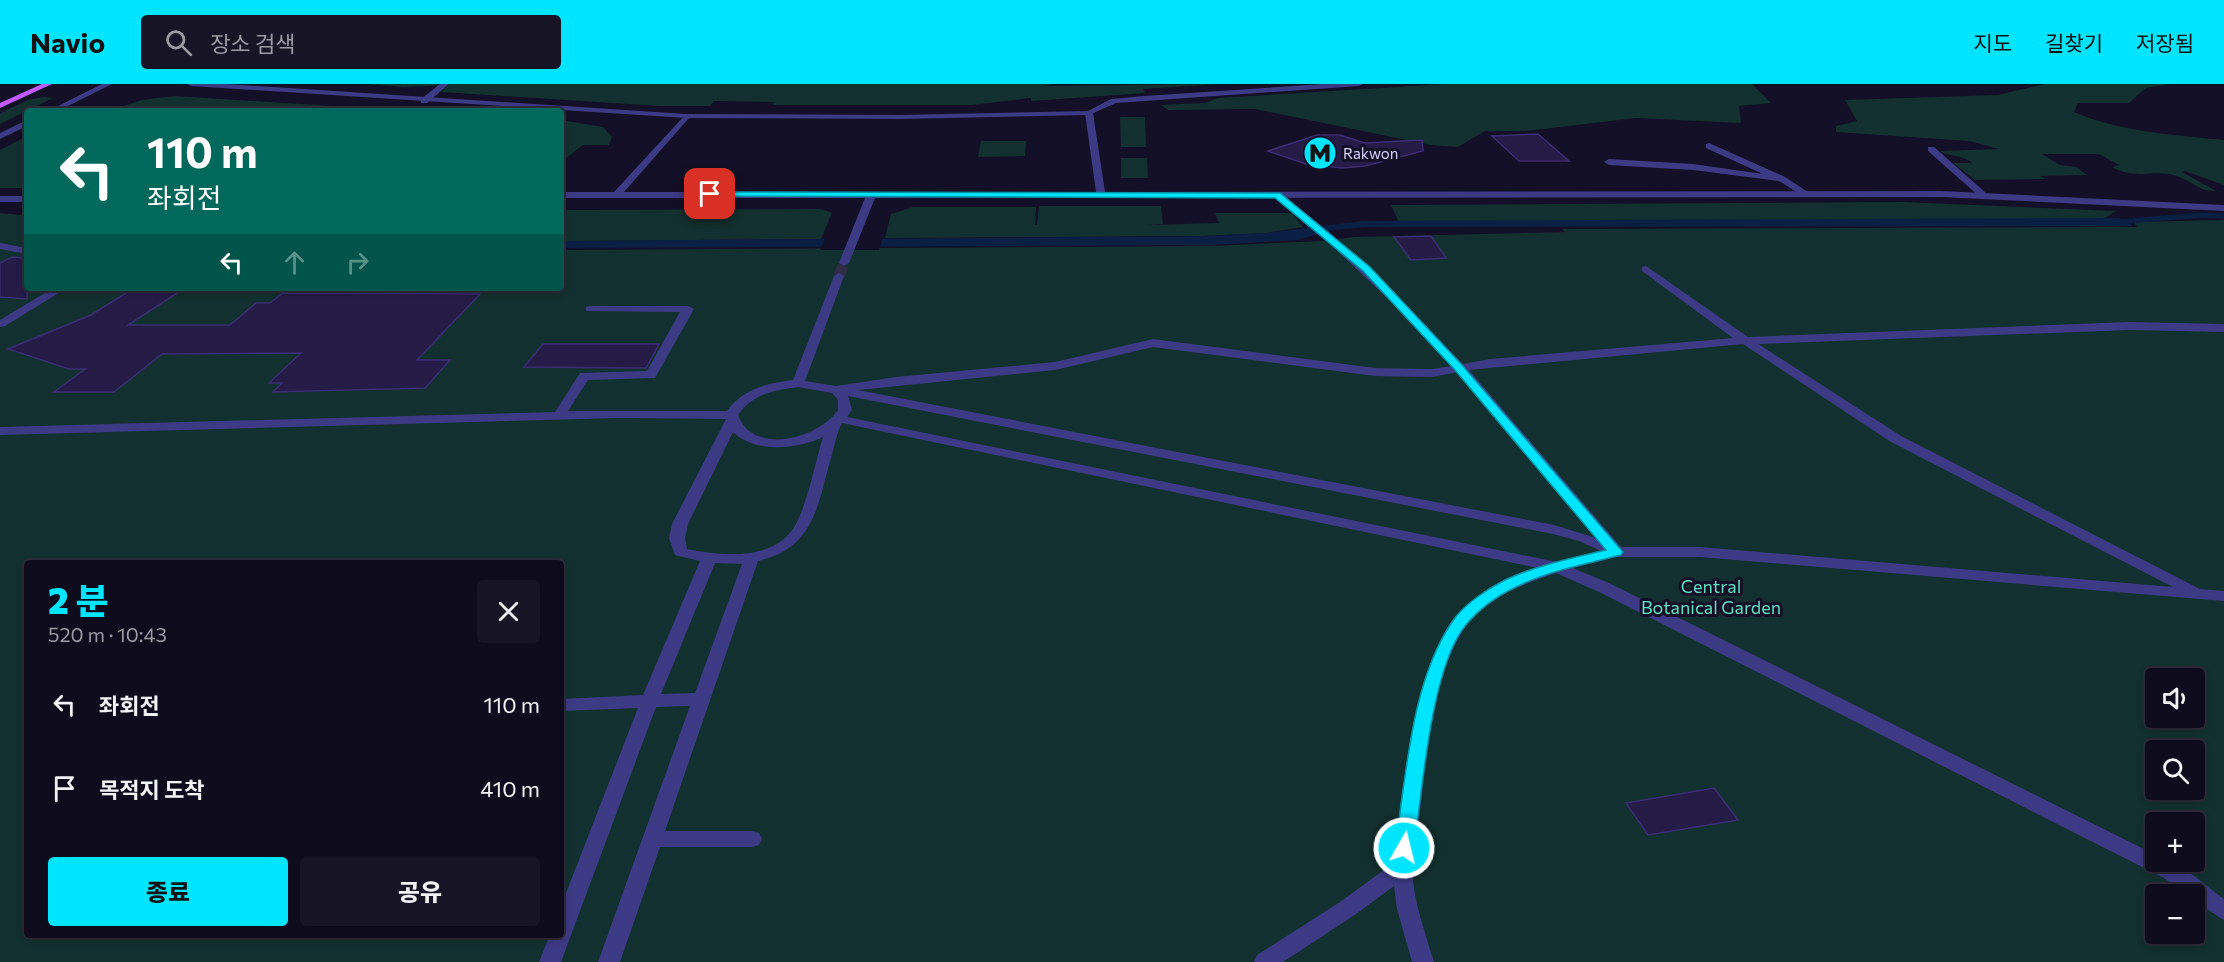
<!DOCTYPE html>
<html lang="ko">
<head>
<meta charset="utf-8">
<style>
	body { margin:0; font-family:Commissioner,"Noto Sans KR",sans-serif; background:#171425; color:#f1f3f6; height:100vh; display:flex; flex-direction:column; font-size:22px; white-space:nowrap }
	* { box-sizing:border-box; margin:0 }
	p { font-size:20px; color:#9b9ba3 }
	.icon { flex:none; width:33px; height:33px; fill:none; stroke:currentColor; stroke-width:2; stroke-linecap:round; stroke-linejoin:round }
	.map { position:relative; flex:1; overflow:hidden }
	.drawer { position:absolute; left:24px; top:476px; width:540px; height:378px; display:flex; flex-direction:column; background:#0e0b1c; border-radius:6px; box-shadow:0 3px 9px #0003,0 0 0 2px #2e2b3b }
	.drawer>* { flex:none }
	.top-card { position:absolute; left:24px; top:24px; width:540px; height:183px; border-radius:6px; box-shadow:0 3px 9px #0003,0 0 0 2px #2e2b3b; background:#00695c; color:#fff; overflow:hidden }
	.tools { position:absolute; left:2145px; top:584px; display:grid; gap:12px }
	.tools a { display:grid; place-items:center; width:60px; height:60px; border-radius:6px; background:#0e0b1c; box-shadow:0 3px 9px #0003,0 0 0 2px #2e2b3b; font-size:30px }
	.pin { position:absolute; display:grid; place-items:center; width:51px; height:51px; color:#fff; margin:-26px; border-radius:12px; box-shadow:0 3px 9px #0006 }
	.me { position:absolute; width:66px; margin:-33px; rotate:8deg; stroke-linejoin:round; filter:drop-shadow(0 0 4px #0008) }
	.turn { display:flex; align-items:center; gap:21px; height:126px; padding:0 24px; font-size:27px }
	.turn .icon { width:78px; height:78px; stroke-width:2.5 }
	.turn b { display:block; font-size:42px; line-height:51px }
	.lanes { display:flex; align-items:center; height:57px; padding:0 24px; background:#0003; justify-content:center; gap:30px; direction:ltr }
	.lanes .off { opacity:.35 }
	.round { display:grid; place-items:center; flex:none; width:63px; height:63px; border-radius:6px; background:#171425 }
	.summary { display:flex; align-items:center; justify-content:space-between; height:102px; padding:0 24px }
	h1 { font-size:36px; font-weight:800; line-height:45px; color:#00e5ff }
	.cta { display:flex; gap:12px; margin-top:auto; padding:12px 24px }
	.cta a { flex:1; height:69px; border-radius:6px; background:#00e5ff; color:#111; font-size:24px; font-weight:800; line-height:69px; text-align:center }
	.cta a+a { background:#171425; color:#f1f3f6 }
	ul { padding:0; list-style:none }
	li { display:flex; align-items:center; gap:18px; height:84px; padding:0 24px }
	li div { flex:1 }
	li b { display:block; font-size:22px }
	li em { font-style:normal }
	header { display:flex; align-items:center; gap:36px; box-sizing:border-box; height:84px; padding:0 30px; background:#00e5ff; color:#111 }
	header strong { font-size:28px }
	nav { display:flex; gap:33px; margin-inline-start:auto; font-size:21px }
	.search { width:420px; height:54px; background:#171425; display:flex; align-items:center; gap:15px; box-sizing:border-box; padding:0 21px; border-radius:6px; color:#9b9ba3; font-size:22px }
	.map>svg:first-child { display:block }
	.green { fill:#12302f; fill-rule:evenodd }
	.water { fill:#0a1f44 }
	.pier { fill:#130f26 }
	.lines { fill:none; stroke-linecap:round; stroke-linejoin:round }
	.stream { stroke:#0a1f44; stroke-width:5 }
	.building { fill:#241b47; stroke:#3b2d73; stroke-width:1.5 }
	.minor-tunnel { stroke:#312d47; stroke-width:11; stroke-dasharray:11 6; stroke-linecap:butt }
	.service { fill:#3d3a85; fill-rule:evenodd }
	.minor { fill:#3d3a85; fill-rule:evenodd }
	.tertiary { fill:#3d3a85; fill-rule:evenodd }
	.primary { fill:#c25bff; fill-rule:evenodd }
	.route { fill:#00e5ff; stroke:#0095a6; stroke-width:1.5 }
	.labels { text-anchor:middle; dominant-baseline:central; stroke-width:6; stroke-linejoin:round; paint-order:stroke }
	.far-poi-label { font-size:15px; fill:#d9d4ff; stroke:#130f26; text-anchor:start }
	.park-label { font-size:18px; fill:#5fe0c0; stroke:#130f26 }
</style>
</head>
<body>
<header>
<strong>Navio</strong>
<div class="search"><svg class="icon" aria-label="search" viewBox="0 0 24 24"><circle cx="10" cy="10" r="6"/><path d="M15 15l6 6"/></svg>장소 검색</div>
<nav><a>지도</a><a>길찾기</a><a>저장됨</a></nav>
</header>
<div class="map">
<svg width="2224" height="878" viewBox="0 0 2224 878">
	<rect width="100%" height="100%" fill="#130f26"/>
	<!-- green -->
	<g class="green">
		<path d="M 368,0 L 1053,0 L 1043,2 L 1220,0 L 1143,5 L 1145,9 L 1031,17 L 1031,14 L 972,21 L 773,21 L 774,18 L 714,17 L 710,22 L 659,22 L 441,8 L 448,1 L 404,3 Z"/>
		<path d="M 1446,0 L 1752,0 L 1771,19 L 1739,22 L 1741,39 L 1636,34 L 1526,47 L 1485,47 L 1458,63 L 1431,61 L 1255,25 L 1168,26 L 1161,21 L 1205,19 L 1218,14 Z"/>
		<path d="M 2045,0 L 2170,0 L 2146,4 L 2129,19 L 2078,19 L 2074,28 C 2120,48 2174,51 2224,56 L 2224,101 L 2185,87 L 2182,88 L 2216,107 C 2200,108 2191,97 2177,92 C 2155,84 2137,97 2112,83 L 2119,81 L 2099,70 L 2042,70 L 2060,81 L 2076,83 L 2087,91 L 2040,92 L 2046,95 L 1975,96 L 1953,79 L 1972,79 C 1960,69 1950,74 1940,67 L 1999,65 L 1969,57 L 1836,48 L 1836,42 L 1857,37 L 1845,16 L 1998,11 Z"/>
		<path d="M 174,12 L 175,12 L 411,27 L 108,27 L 142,16 Z"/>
		<path d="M 44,13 L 53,14 L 0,40 L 0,29 L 28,16 Z"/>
		<path d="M 1120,33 L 1145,33 L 1146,63 L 1121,63 Z"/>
		<path d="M 561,36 L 603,43 L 612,53 L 609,61 L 583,61 L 561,78 Z"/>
		<path d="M 27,52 L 27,104 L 0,104 L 0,66 Z"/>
		<path d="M 981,57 L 1026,57 L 1025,72 L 978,73 Z"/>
		<path d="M 1121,74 L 1147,74 L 1148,94 L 1121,94 Z"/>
		<path d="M 1904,118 L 2116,127 L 2102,136 L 1398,137 L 1391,121 Z"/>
		<path d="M 1039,122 L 1161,122 L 1163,140 L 1149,141 L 1219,139 L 1215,129 L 1292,129 L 1303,143 L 1266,149 L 1203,152 L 885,154 L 891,130 L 913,123 L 1036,123 L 1035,141 L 1037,141 Z"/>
		<path d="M 821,125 L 832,129 L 821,155 L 561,157 L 561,126 Z"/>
		<path d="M 0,129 L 22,131 L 27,135 L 27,204 L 561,204 L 561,166 L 1211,162 L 1323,157 L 1354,153 L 1565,148 L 1562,145 L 2137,143 L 2134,138 L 2224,136 L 2224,878 L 0,878 ZM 27,478 L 561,478 L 561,850 L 27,850 ZM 2156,594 L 2194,594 L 2194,633 L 2156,633 ZM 2156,666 L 2194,666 L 2194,705 L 2156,705 ZM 2156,738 L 2194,738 L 2194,777 L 2156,777 ZM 2156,810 L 2194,810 L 2194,849 L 2156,849 Z"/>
	</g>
	<!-- water -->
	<path class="water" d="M 2119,134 L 2134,142 L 1366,143 L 1334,146 L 1297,156 L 1211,161 L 561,164 L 561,157 L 1203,152 L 1266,149 L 1363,137 Z"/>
	<!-- pier -->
	<path class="pier" d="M 884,151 L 879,166 L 820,166 L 826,152 Z"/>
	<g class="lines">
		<!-- stream -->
		<path class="stream" d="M 2116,138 L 2201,131 L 2224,132"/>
	</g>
	<!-- building -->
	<g class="building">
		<path d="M 1538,50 L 1569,77 L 1519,77 L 1492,52 Z"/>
		<path d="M 1317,51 L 1340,51 L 1365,59 L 1422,56 L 1423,67 L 1365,82 L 1342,84 L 1306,80 L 1268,67 Z"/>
		<path d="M 1431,152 L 1446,174 L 1411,176 L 1394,153 Z"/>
		<path d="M 12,173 L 27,174 L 27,215 L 0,213 L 0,179 Z"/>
		<path d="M 134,204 L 185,204 L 128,241 L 230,241 L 256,219 L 270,219 L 283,209 L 480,210 L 417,276 L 450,276 L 425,304 L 273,308 L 282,299 L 269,299 L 301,269 L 162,270 L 114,308 L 54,308 L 85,285 L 69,285 L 8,265 L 91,231 Z"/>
		<path d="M 543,260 L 659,260 L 646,284 L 524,283 Z"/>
		<path d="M 1714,704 L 1738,736 L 1648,751 L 1626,719 Z"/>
	</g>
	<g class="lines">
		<!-- minor-tunnel -->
		<path class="minor-tunnel" d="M 839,192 L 844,179"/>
		<!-- service -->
		<g class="service">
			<path d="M 440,0 L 449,0 L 427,19 L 421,19 L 421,15 Z"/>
			<path d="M 1709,59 L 1785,93 L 1811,110 L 1803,112 L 1779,97 L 1693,86 L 1609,81 L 1604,78 L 1609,75 L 1693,80 L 1763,90 L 1706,64 L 1706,60 Z"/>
			<path d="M 1928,63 L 1934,63 L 1986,109 L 1986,113 L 1980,113 L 1928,67 Z"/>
			<path d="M 1274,109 L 1280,109 L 1335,153 L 1335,157 L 1327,157 L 1274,113 Z"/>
			<path d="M 0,159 L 27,164 L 27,170 L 0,165 Z"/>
			<path d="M 53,204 L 67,204 L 5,242 L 0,243 L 0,236 Z"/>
		</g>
		<!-- minor -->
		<g class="minor">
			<path d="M 102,0 L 112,0 L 58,27 L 48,27 Z"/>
			<path d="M 1089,27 L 1093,29 L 1105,108 L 1941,107 L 2224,121 L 2224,127 L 1941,113 L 875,114 L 849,179 L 844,182 L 839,179 L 865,114 L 561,114 L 561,108 L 614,108 L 686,30 L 690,32 L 689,34 L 624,108 L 1096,108 L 1085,29 Z"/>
			<path d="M 27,36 L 27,42 L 0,55 L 0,49 Z"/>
			<rect x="0" y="112" width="27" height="6"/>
			<path d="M 1331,152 L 1374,188 L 1463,280 L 1490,275 L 1733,254 L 1642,187 L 1642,183 L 1646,182 L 1748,253 L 2129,238 L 2224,240 L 2224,248 L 2129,246 L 1758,260 L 1901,352 L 2200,505 L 2224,507 L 2224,517 L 1700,473 L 1616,473 L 1573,484 L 1611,500 L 2156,771 L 2156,777 C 2182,777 2203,800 2224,815 L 2224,836 L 2194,817 L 2194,810 L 2185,810 L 2164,794 L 1599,508 L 1556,489 C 1524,500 1484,514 1464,545 C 1431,597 1428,666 1420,726 C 1418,745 1412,766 1412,785 C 1413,816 1425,848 1434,878 L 1412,878 L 1397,825 L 1394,802 L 1356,830 L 1283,878 L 1254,878 L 1257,871 L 1340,818 L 1392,780 C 1403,710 1408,638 1434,573 C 1439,561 1444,545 1453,536 C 1475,509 1506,495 1538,484 L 842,339 C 837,348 835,360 832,370 C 818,418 816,464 758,477 L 665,747 L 752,747 L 759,749 L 762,755 L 759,761 L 752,763 L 660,763 L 620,878 L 598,878 L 690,622 L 656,623 L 561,878 L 539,878 L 550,850 L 561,850 L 561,822 L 638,624 L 561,627 L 561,615 L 643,611 L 700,477 L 675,471 L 669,454 L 672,440 L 726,335 L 618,334 L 0,351 L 0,343 L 555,328 L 580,289 L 647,287 L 680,228 L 586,227 L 586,223 L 590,222 L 688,222 L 694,225 L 655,294 L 588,296 L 568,327 L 727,327 C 742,305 768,299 793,296 L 834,192 L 839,189 L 844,192 L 805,297 L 836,302 L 896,293 L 1055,278 L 1153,255 L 1375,284 L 1432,285 L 1452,282 L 1403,229 L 1327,157 L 1327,153 ZM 1743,260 L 1891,358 L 2173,503 L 1700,463 L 1621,463 L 1469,286 ZM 1153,263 L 1375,292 L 1432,293 L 1458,288 L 1596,454 L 1554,441 L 858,306 L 1055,286 ZM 798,303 L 832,309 L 838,316 L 838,326 C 818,355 753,372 738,331 C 752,310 775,306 798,303 ZM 848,312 L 1553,450 L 1579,457 L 1601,467 L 1557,478 L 847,333 L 852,326 ZM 733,348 C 756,370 797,365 823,353 C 815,379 809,413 797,438 C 778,478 722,472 687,465 L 685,454 L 688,440 ZM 715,479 L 742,480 L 695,609 L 661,610 Z"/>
		</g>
		<!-- tertiary -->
		<path class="tertiary" d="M 187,0 L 227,0 L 686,30 L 900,31 L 1088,27 L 1111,15 L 1144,12 L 1323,0 L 1363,0 L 1359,2 L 1116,19 L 1089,31 L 900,35 L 686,34 L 191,2 Z"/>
		<!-- primary -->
		<path class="primary" d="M 42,0 L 52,0 L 0,24 L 0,19 Z"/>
	</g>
	<!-- route -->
	<path class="route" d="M 710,108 L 1280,109 L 1370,183 L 1462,281 L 1623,468 L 1621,471 C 1586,480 1548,487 1516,503 C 1497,512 1478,526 1465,542 C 1431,584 1422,708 1414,764 L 1411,769 L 1404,771 L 1398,769 L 1395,764 C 1406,693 1411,598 1452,538 C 1463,521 1487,505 1505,496 C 1537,481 1573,474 1606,466 L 1454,285 L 1363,187 L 1275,114 L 706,112 L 705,110 Z"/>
	<!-- icons -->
	<defs>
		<g id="metro-disc" transform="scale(1.725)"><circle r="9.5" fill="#00e5ff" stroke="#130f26"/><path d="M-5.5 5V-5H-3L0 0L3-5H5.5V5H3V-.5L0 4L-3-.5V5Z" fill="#111"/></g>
	</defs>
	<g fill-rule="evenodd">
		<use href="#metro-disc" x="1320" y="69"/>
	</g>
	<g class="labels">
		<!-- far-poi labels -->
		<g class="far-poi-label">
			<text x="1343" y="69">Rakwon</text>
		</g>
		<!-- park labels -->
		<g class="park-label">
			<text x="1711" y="502">Central<tspan x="1711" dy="21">Botanical Garden</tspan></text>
		</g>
	</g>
</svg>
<div class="tools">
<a><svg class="icon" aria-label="sound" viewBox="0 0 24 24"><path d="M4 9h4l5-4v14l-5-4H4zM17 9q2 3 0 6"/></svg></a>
<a><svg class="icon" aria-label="search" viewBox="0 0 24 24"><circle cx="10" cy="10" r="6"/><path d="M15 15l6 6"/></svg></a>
<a>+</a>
<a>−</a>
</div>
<div class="pin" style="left:710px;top:110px;background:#d93025"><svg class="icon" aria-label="arrive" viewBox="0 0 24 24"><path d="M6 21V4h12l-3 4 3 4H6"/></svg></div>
<svg class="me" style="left:1404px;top:764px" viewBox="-20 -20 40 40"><circle r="17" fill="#00e5ff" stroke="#fff" stroke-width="3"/><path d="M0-11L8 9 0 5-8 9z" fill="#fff"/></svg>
<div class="top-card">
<div class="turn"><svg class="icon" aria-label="left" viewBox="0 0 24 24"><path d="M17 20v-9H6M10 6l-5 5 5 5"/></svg><div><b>110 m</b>좌회전</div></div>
<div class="lanes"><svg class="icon" aria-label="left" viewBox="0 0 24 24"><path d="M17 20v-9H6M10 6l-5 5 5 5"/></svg><svg class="icon off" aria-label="ahead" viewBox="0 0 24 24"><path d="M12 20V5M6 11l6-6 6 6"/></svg><svg class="icon off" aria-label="right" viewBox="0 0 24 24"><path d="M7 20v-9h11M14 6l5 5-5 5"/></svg></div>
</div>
<section class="drawer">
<div class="summary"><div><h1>2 분</h1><p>520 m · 10:43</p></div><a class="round"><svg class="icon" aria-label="close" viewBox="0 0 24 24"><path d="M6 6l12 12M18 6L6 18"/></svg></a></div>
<ul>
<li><svg class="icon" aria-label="left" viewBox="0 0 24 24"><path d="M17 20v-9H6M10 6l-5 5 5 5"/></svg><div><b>좌회전</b></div><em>110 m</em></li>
<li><svg class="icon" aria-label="arrive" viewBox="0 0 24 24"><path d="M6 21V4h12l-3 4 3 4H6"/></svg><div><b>목적지 도착</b></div><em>410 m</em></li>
</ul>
<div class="cta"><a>종료</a><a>공유</a></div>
</section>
</div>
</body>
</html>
